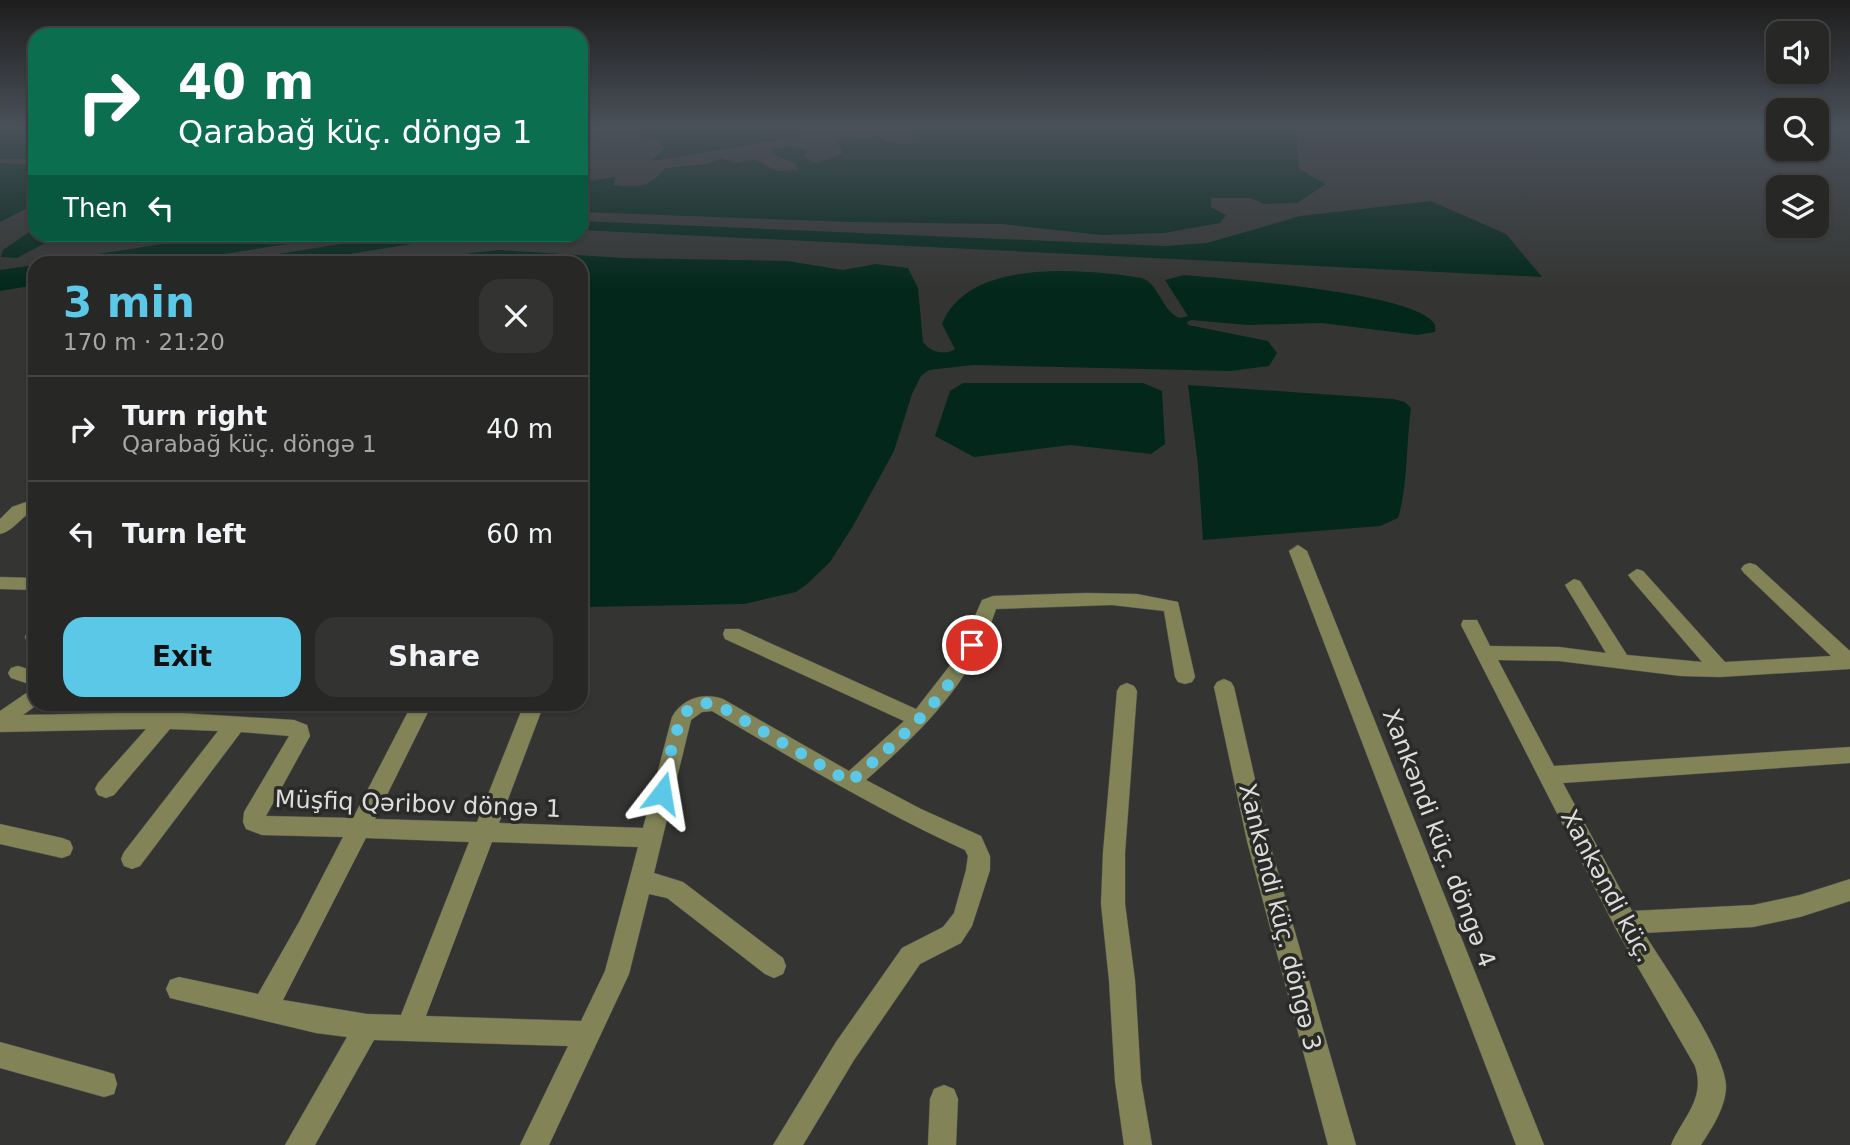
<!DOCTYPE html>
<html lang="en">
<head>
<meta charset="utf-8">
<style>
	body { margin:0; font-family:"DejaVu Sans",sans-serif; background:#333432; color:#f1f3f6; height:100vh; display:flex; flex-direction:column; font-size:26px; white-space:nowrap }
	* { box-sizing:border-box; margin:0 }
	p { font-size:23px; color:#a4a6a7 }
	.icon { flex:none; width:38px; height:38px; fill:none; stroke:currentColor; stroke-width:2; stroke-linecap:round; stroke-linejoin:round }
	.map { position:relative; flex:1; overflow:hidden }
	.sheet { position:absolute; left:28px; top:256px; width:560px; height:455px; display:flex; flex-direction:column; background:#272826; border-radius:21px; box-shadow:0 2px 5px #0004,0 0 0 2px #434443 }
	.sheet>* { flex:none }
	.guide { position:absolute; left:28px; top:28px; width:560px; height:214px; border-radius:21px; box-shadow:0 2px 5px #0004,0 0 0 2px #434443; background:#0b6e4f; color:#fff; overflow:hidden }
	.tools { position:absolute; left:1766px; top:21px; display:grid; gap:14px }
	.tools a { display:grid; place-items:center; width:63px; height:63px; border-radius:14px; background:#272826; box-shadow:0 2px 5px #0004,0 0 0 2px #434443; font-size:35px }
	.pin { position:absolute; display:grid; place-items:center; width:60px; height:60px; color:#fff; margin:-30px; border:4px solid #fff; border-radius:50%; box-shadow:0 2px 7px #0007 }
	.me { position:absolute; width:77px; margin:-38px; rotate:14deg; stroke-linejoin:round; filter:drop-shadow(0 0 5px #0008) }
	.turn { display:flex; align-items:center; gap:24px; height:147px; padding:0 35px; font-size:32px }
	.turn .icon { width:91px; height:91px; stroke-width:2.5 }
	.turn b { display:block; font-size:49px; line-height:60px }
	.then { display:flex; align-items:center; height:66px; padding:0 35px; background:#0003; gap:14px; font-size:26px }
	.round { display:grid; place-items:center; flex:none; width:74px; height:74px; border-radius:21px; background:#333432 }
	.summary { display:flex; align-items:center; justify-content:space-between; height:119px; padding:0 35px }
	h1 { font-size:42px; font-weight:700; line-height:52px; color:#5bc8e7 }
	.action { display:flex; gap:14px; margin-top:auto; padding:14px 35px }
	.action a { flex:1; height:80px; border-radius:21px; background:#5bc8e7; color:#111; font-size:28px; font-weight:700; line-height:80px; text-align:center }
	.action a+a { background:#333432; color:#f1f3f6 }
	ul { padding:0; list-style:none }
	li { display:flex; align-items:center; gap:21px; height:105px; padding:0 35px; border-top:2px solid #434443 }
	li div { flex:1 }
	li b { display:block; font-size:26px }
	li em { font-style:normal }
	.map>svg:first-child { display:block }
	.water { fill:#03281b }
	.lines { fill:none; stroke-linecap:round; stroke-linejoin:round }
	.minor-casing { stroke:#525350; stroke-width:1 }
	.minor { fill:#828457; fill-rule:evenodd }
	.route { stroke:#5bc8e7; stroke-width:12; stroke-dasharray:0 21.6 }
	.labels { text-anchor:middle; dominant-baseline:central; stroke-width:7; stroke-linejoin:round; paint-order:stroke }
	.near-street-label { font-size:24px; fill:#dcdcdb; stroke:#2a2b28 }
</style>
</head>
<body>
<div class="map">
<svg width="1850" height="1145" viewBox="0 0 1850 1145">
	<rect width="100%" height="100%" fill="#343532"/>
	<!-- water -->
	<g class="water">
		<rect x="0" y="128" width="35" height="31"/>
		<path d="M 581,128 L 840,128 L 841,130 L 651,161 L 664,149 L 660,142 C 637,135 605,127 581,134 Z"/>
		<path d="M 906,128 L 1296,128 L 1299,169 L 1326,184 L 1297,203 L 1264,204 L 1249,198 L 1211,198 L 1211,207 L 1226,215 L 1220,223 L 1164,233 L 1102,235 L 1001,224 L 851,222 L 581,212 L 581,182 L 615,177 L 614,185 C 639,188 649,188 665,168 L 706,164 L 722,158 L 736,163 L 753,159 L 777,171 L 798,170 L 795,163 L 772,154 L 772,149 L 790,146 L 807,150 L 805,157 L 816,163 L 843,153 L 836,141 L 878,136 L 887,142 L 905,144 L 915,139 Z"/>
		<path d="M 0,163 L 35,165 L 35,204 L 0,222 Z"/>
		<path d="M 1431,201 L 1506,234 L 1542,277 L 581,230 L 581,221 L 1165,246 L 1207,243 L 1300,216 Z"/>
		<path d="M 35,228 L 35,234 L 60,235 L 17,258 L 1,257 L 3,250 Z"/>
		<path d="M 226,234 L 344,235 L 173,262 L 48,262 Z"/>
		<path d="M 396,235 L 467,235 L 300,262 L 229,262 Z"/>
		<path d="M 499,250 L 623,258 L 788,261 L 843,270 L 876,264 L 908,268 L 918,288 L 923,342 C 930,352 945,356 955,349 L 942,324 C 968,257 1085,269 1142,278 C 1160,285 1162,312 1180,318 L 1188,316 L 1165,280 L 1184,275 C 1228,279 1408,292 1433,322 C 1436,325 1435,328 1435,332 L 1417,335 L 1322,323 L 1247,325 L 1191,320 L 1187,322 L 1188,325 L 1268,341 L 1277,353 L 1269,366 L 1230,371 L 973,365 L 929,370 L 921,376 L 912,394 L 894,451 L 853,526 L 830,562 L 807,584 L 796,592 L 744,604 L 587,607 L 581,603 L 581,262 L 436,262 L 471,253 Z"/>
		<path d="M 35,265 L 35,285 L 0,291 L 0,270 Z"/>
		<path d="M 963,383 L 1143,383 L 1162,391 L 1165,444 L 1151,454 L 1070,445 L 974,457 L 935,436 L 950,391 Z"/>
		<path d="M 1188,385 L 1393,399 L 1405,402 L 1411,408 C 1406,443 1408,487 1398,518 L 1380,526 L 1203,540 L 1198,465 Z"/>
	</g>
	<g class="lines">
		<!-- minor casing -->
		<g class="minor-casing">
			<g id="minor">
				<path d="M 35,499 L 35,510 C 21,516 14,531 0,534 L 0,519 L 12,507 Z"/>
				<path d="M 1298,545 L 1307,551 L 1544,1145 L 1516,1145 L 1289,551 Z"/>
				<path d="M 1750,563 L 1756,565 L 1850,651 L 1850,669 L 1720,677 L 1681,676 L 1559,661 L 1498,660 L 1554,766 L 1850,747 L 1850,763 L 1563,783 L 1632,911 L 1753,905 L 1800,895 L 1850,879 L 1850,901 L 1800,917 L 1753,927 L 1644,933 C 1664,966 1725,1051 1726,1086 C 1726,1107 1712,1128 1701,1145 L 1671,1145 C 1683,1117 1706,1099 1695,1066 L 1617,931 L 1461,625 L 1463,620 L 1477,620 L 1490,646 L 1559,647 L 1606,653 L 1565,585 L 1574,579 L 1580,581 L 1627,655 L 1702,662 L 1631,579 L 1628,575 L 1637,569 L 1643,571 L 1725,662 L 1831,656 L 1744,573 L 1741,569 L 1744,565 Z"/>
				<path d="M 0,577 L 35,578 L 35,590 L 0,589 Z"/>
				<path d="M 1086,593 L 1137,594 L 1178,602 L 1195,677 L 1192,682 L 1185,684 L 1178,682 L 1175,677 L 1164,611 L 1112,605 L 996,609 C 973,681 922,731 866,780 L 921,809 L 981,836 L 990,856 L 990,870 L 972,926 L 961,943 L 920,964 L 854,1060 L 803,1145 L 773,1145 L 836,1042 L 902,948 L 943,927 L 954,913 L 966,870 L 968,856 L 965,850 C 877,810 795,760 712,711 L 702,712 L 691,720 L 654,873 L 683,882 L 783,958 L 786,966 L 783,974 L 774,978 L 765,974 L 667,898 L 649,894 L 629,974 L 549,1145 L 520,1145 L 568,1046 L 374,1040 L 315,1145 L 285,1145 L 347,1037 L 316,1033 L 170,998 L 166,989 L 170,980 L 179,977 L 258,994 L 299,922 L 343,837 L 262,835 L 246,829 L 243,822 L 244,812 L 289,736 L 241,732 L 140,866 L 132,869 L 124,866 L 121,859 L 124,852 L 218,731 L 170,729 L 114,795 L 106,798 L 98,795 L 95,789 L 98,783 L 146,729 L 0,732 L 0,711 L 35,687 L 35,704 L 38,704 L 23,715 L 166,712 L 294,720 L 307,725 L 310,736 L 266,816 L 353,818 L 412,704 L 432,704 L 375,819 L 477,822 L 524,704 L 544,704 L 499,823 L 643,828 L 672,717 C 682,698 704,692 723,699 L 849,771 L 904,721 L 725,639 L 723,634 L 725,629 L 739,629 L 916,709 L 958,655 L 982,600 L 993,596 ZM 366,838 L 469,842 L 401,1015 L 367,1014 L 283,1000 ZM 492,842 L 638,847 L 605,971 L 581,1021 L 426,1016 Z"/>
				<path d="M 35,628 L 35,644 L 34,644 L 27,642 L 25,637 L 28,630 Z"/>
				<path d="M 18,666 L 35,671 L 35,686 L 11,678 L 8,673 L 11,668 Z"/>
				<path d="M 1224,679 L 1231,682 L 1234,687 L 1269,841 L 1356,1145 L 1328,1145 L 1247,841 L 1214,687 L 1217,682 Z"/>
				<path d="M 1127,683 L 1134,686 L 1137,691 L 1125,853 L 1125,904 L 1135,980 L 1141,1081 L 1152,1145 L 1124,1145 L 1115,1081 L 1109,980 L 1101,904 L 1103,853 L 1117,691 L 1120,686 Z"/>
				<path d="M 0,824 L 62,838 L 70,841 L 73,848 L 70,855 L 62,858 L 0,844 Z"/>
				<path d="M 0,1042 L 104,1071 L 114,1074 L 117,1084 L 114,1094 L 104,1097 L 0,1068 Z"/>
				<path d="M 944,1085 L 954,1089 L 958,1099 L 956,1145 L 928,1145 L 930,1099 L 934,1089 Z"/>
			</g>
		</g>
		<!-- minor -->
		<use href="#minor" class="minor"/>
	</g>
	<!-- sky -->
	<linearGradient id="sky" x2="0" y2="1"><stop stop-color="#1d1d1c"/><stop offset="0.44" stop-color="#4a515a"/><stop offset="1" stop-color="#4a515a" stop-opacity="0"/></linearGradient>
	<rect width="1850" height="289" fill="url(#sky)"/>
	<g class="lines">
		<!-- route -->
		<path class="route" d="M 662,793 C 667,772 674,722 689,709 C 697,702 706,703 716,704 L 850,782 C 895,743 947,700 972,645"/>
	</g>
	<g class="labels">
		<!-- near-street labels -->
		<g class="near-street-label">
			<text transform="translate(418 804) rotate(2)">Müşfiq Qəribov döngə 1</text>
			<text transform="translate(1439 838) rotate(69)">Xankəndi küç. döngə 4</text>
			<text transform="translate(1607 886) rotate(62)">Xankəndi küç.</text>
			<text transform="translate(1280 917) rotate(76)">Xankəndi küç. döngə 3</text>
		</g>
	</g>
</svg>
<div class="tools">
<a><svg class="icon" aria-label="sound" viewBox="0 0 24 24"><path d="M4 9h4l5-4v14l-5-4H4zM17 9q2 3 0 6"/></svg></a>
<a><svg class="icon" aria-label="search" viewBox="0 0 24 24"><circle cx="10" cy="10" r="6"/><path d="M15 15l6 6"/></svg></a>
<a><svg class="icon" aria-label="layers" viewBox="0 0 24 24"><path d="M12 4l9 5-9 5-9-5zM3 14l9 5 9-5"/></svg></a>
</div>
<div class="pin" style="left:972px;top:645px;background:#d93025"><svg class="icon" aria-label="arrive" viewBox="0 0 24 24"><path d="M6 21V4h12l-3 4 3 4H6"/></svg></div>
<svg class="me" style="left:662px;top:793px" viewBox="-20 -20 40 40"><path d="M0-17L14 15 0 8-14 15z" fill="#5bc8e7" stroke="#fff" stroke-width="4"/></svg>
<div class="guide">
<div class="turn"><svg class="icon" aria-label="right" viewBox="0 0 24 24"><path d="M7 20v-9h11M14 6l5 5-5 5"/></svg><div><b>40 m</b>Qarabağ küç. döngə 1</div></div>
<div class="then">Then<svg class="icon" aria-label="left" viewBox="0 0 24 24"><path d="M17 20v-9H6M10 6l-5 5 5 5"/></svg></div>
</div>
<section class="sheet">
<div class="summary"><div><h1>3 min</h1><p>170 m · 21:20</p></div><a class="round"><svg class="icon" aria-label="close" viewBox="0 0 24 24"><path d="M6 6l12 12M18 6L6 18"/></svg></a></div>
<ul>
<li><svg class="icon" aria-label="right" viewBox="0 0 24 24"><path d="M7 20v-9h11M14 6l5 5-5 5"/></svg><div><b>Turn right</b><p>Qarabağ küç. döngə 1</p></div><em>40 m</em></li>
<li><svg class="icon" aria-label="left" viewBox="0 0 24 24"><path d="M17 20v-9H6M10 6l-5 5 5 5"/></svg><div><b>Turn left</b></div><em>60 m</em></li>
</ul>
<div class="action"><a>Exit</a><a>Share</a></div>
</section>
</div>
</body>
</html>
